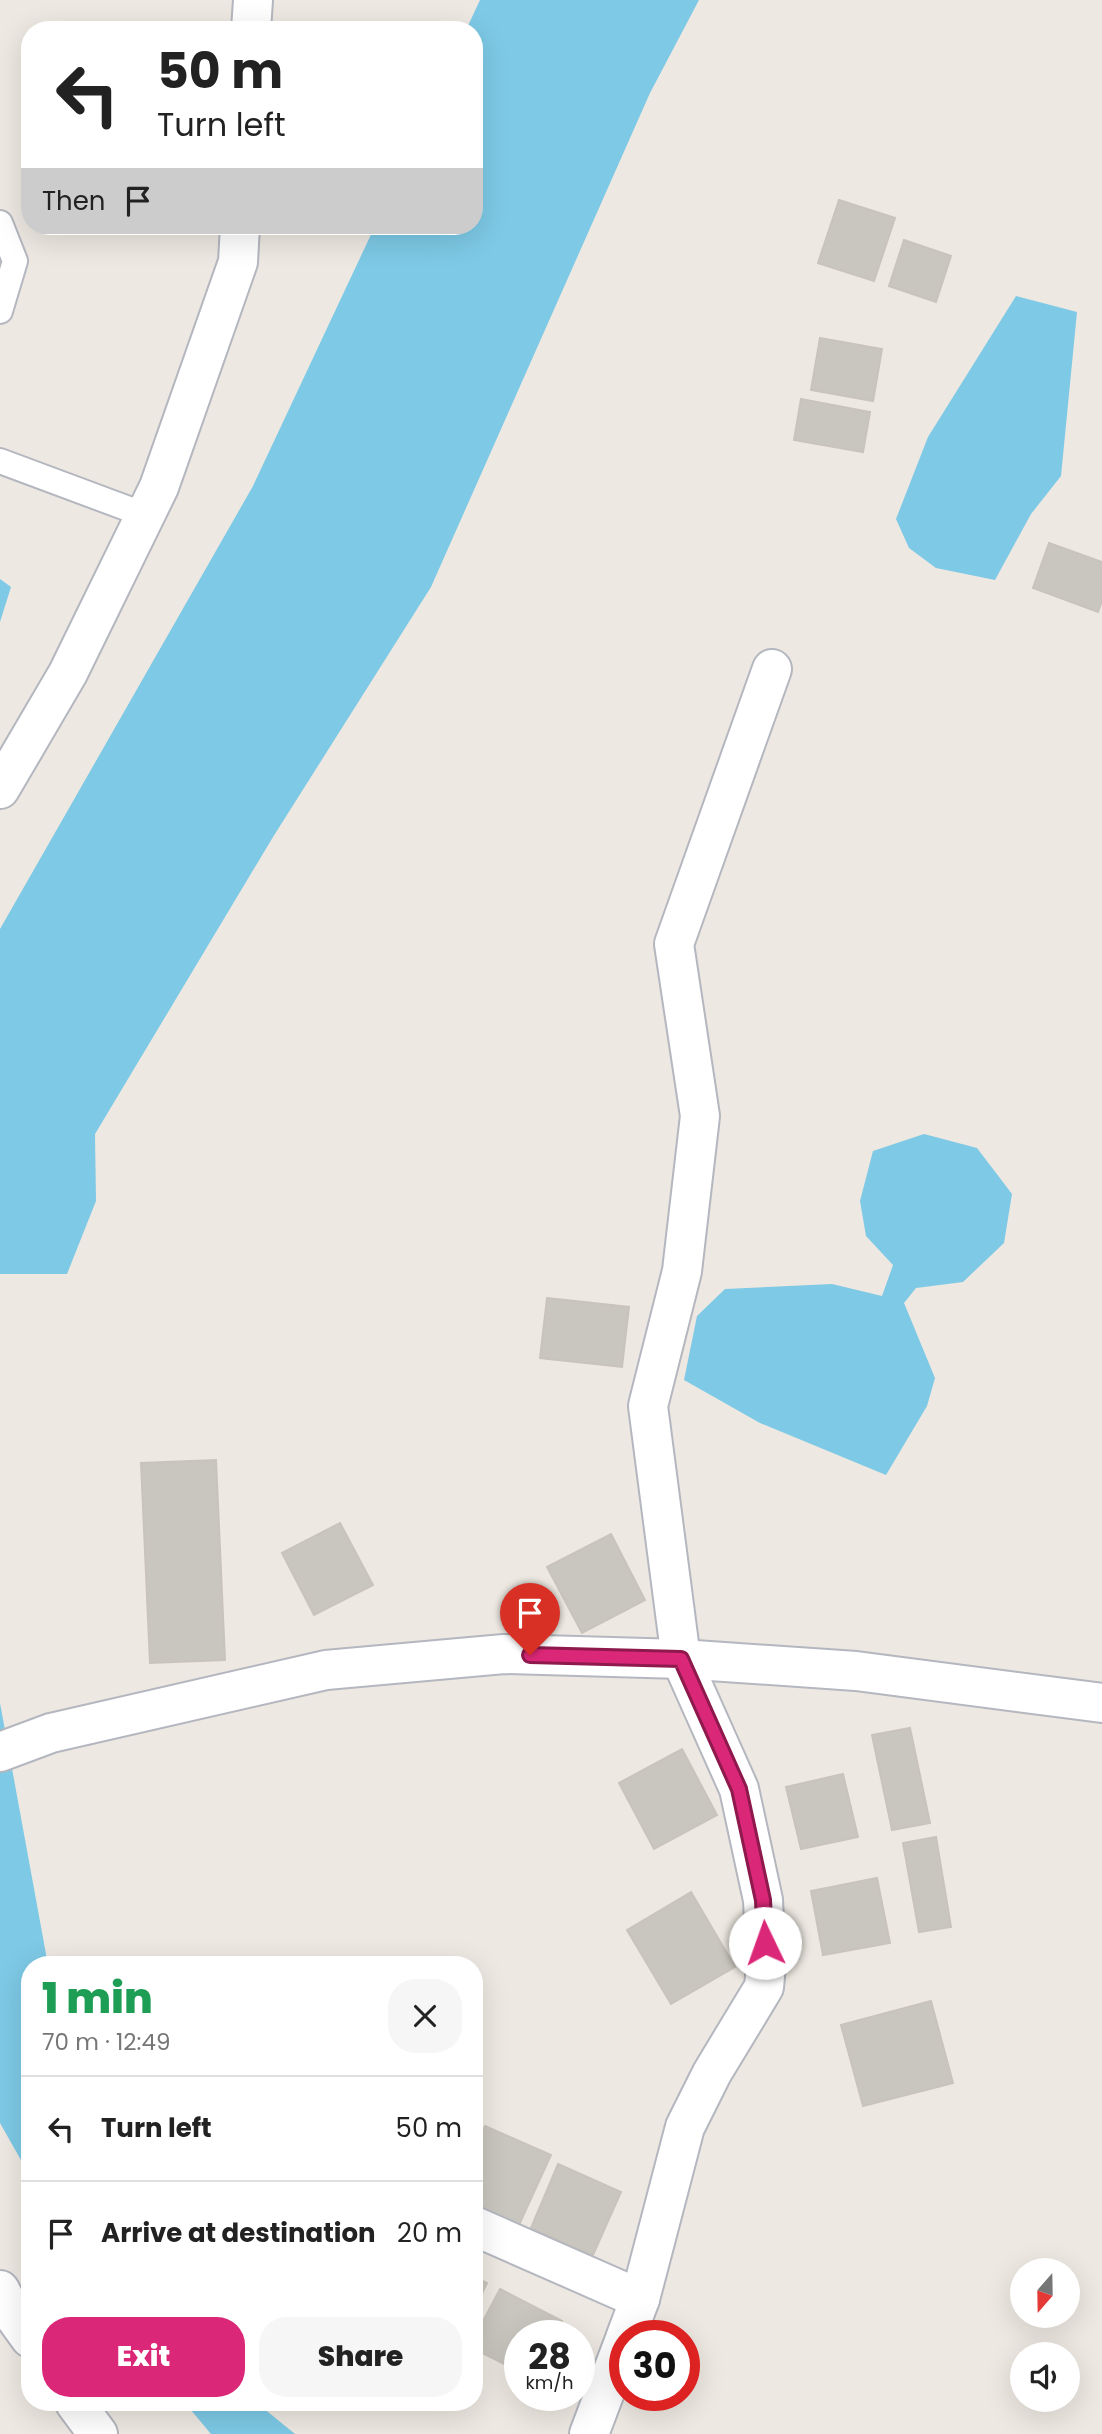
<!DOCTYPE html>
<html lang="en">
<head>
<meta charset="utf-8">
<style>
	body { margin:0; font-family:Poppins,sans-serif; background:#f6f6f6; color:#222; height:100vh; display:flex; flex-direction:column; font-size:26px; white-space:nowrap }
	* { box-sizing:border-box; margin:0 }
	p { font-size:23px; color:#767676 }
	.icon { flex:none; width:38px; height:38px; fill:none; stroke:currentColor; stroke-width:2; stroke-linecap:round; stroke-linejoin:round }
	.map { position:relative; flex:1; overflow:hidden }
	.panel { position:absolute; left:21px; top:1956px; width:462px; height:455px; display:flex; flex-direction:column; background:#fff; border-radius:28px; box-shadow:0 7px 28px #0002 }
	.panel>* { flex:none }
	.guide { position:absolute; left:21px; top:21px; width:462px; height:214px; border-radius:28px; box-shadow:0 7px 28px #0002; background:#fff; color:#222; overflow:hidden }
	.needle { width:46px; rotate:200deg }
	.controls { position:absolute; left:1010px; top:2258px; display:grid; gap:14px }
	.controls a { display:grid; place-items:center; width:70px; height:70px; border-radius:50%; background:#fff; box-shadow:0 7px 28px #0002; font-size:35px }
	.speed { position:absolute; left:504px; top:2320px; display:flex; gap:14px; font-size:35px; font-weight:700; text-align:center }
	.speed>* { display:grid; place-content:center; width:91px; height:91px; border-radius:50%; background:#fff; box-shadow:0 7px 28px #0002; line-height:1 }
	.speed small { font-size:18px; font-weight:400 }
	.speed .limit { border:10px solid #d22; background:#fff; color:#111 }
	.pin { position:absolute; display:grid; place-items:center; width:60px; height:60px; color:#fff; margin:-72px -30px; border-radius:50% 50% 50% 0; rotate:-45deg; box-shadow:0 0 7px #0007 }
	.pin .icon { rotate:45deg }
	.me { position:absolute; width:77px; margin:-38px; rotate:357deg; stroke-linejoin:round; filter:drop-shadow(0 0 5px #0008) }
	.turn { display:flex; align-items:center; gap:24px; height:147px; padding:0 21px; font-size:32px }
	.turn .icon { width:91px; height:91px; stroke-width:2.5 }
	.turn b { display:block; font-size:49px; line-height:60px }
	.then { display:flex; align-items:center; height:66px; padding:0 21px; background:#0003; gap:14px; font-size:26px }
	.round { display:grid; place-items:center; flex:none; width:74px; height:74px; border-radius:28px; background:#f6f6f6 }
	.summary { display:flex; align-items:center; justify-content:space-between; height:119px; padding:0 21px }
	h1 { font-size:42px; font-weight:800; line-height:52px; color:#1e9e55 }
	.button { display:flex; gap:14px; margin-top:auto; padding:14px 21px }
	.button a { flex:1; height:80px; border-radius:28px; background:#db2777; color:#fff; font-size:28px; font-weight:800; line-height:80px; text-align:center }
	.button a+a { background:#f6f6f6; color:#222 }
	ul { padding:0; list-style:none }
	li { display:flex; align-items:center; gap:21px; height:105px; padding:0 21px; border-top:2px solid #e0e0e0 }
	li div { flex:1 }
	li b { display:block; font-size:26px }
	li em { font-style:normal }
	.map>svg:first-child { display:block }
	.water { fill:#7dc9e6 }
	.building { fill:#c9c6bf; stroke:#c9c4bb; stroke-width:2 }
	.lines { fill:none; stroke-linecap:round; stroke-linejoin:round }
	.service-casing { stroke:#b4b7bf; stroke-width:28 }
	.minor-casing { stroke:#b4b7bf; stroke-width:42 }
	.secondary-casing { stroke:#b4b7bf; stroke-width:42 }
	.service { stroke:#fff; stroke-width:24 }
	.minor { stroke:#fff; stroke-width:38 }
	.secondary { stroke:#fff; stroke-width:38 }
	.route-casing { stroke:#8e194d; stroke-width:18 }
	.route { stroke:#db2777; stroke-width:12 }
</style>
</head>
<body>
<div class="map">
<svg width="1102" height="2434" viewBox="0 0 1102 2434">
	<rect width="100%" height="100%" fill="#ede8e1"/>
	<!-- water -->
	<g class="water">
		<path d="M 480,0 L 699,0 L 650,93 L 431,587 L 273,837 L 95,1134 L 96,1201 L 67,1274 L 0,1274 L 0,929 L 253,486 L 375,226 L 474,226 L 474,30 L 466,30 Z"/>
		<path d="M 1016,296 L 1077,312 L 1061,476 L 1031,514 L 995,580 L 936,568 L 909,548 L 896,519 L 928,437 Z"/>
		<path d="M 0,579 L 11,587 L 0,622 Z"/>
		<path d="M 924,1134 L 977,1148 L 1012,1194 L 1004,1243 L 963,1282 L 916,1288 L 904,1303 L 935,1378 L 927,1406 L 886,1475 L 760,1423 L 684,1380 L 697,1316 L 725,1289 L 832,1284 L 882,1296 L 893,1265 L 866,1236 L 860,1201 L 873,1151 Z"/>
		<path d="M 0,1703 L 48,1965 L 30,1965 L 30,2176 L 0,2123 Z"/>
		<path d="M 185,2403 L 257,2403 L 295,2434 L 211,2434 Z"/>
	</g>
	<!-- building -->
	<g class="building">
		<path d="M 839,200 L 895,218 L 874,281 L 818,263 Z"/>
		<path d="M 904,240 L 951,256 L 936,302 L 889,286 Z"/>
		<path d="M 820,338 L 882,349 L 873,401 L 811,390 Z"/>
		<path d="M 801,399 L 870,412 L 863,452 L 794,440 Z"/>
		<path d="M 1049,543 L 1102,562 L 1102,601 L 1098,612 L 1033,588 Z"/>
		<path d="M 547,1298 L 629,1307 L 622,1367 L 540,1358 Z"/>
		<path d="M 216,1460 L 225,1660 L 150,1663 L 141,1463 Z"/>
		<path d="M 340,1523 L 373,1585 L 314,1615 L 282,1553 Z"/>
		<path d="M 611,1534 L 645,1600 L 582,1633 L 547,1567 Z"/>
		<path d="M 910,1728 L 930,1823 L 892,1830 L 872,1735 Z"/>
		<path d="M 682,1749 L 717,1815 L 654,1849 L 619,1783 Z"/>
		<path d="M 843,1774 L 858,1837 L 801,1849 L 786,1787 Z"/>
		<path d="M 936,1837 L 951,1927 L 919,1932 L 903,1843 Z"/>
		<path d="M 877,1878 L 890,1943 L 823,1955 L 811,1891 Z"/>
		<path d="M 691,1892 L 735,1967 L 671,2004 L 627,1930 Z"/>
		<path d="M 931,2001 L 953,2083 L 863,2106 L 841,2025 Z"/>
		<path d="M 485,2126 L 551,2155 L 519,2225 L 474,2205 L 474,2149 Z"/>
		<path d="M 558,2164 L 621,2192 L 593,2255 L 531,2228 Z"/>
		<path d="M 474,2277 L 487,2283 L 474,2310 Z"/>
		<path d="M 500,2289 L 562,2321 L 555,2336 L 520,2336 L 520,2372 L 474,2349 L 474,2338 Z"/>
	</g>
	<g class="lines">
		<!-- service casing -->
		<g class="service-casing">
			<g id="service">
				<path d="M 0,223 L 15,261 L 0,311"/>
				<path d="M 0,461 L 145,515"/>
			</g>
		</g>
		<!-- minor casing -->
		<g class="minor-casing">
			<g id="minor">
				<path d="M 251,30 L 253,0"/>
				<path d="M 0,789 L 68,673 L 159,487 L 238,262 L 240,226"/>
				<path d="M 474,2226 L 640,2299"/>
				<path d="M 0,2290 L 12,2313 L 30,2338"/>
				<path d="M 626,2336 L 640,2299 L 685,2127 L 712,2073 L 764,1987 L 766,1965 L 763,1900 L 739,1789 L 681,1659 L 648,1406 L 682,1271 L 700,1116 L 674,944 L 772,669"/>
				<path d="M 75,2403 L 98,2434"/>
				<path d="M 589,2434 L 625,2339"/>
			</g>
		</g>
		<!-- secondary casing -->
		<g class="secondary-casing">
			<path id="secondary" d="M 0,1752 L 51,1733 L 326,1670 L 504,1654 L 681,1659 L 856,1671 L 1102,1703"/>
		</g>
		<!-- service -->
		<use href="#service" class="service"/>
		<!-- minor -->
		<use href="#minor" class="minor"/>
		<!-- secondary -->
		<use href="#secondary" class="secondary"/>
	</g>
	<g class="lines">
		<!-- route casing -->
		<g class="route-casing">
			<path id="route" d="M 530,1655 L 681,1659 L 739,1789 L 763,1900 L 765,1943"/>
		</g>
		<!-- route -->
		<use href="#route" class="route"/>
	</g>
</svg>
<div class="controls">
<a><svg class="needle" viewBox="-14 -14 28 28"><path d="M0-13l5 13h-10z" fill="#e53935"/><path d="M0 13l5-13h-10z" fill="#767676"/></svg></a>
<a><svg class="icon" aria-label="sound" viewBox="0 0 24 24"><path d="M4 9h4l5-4v14l-5-4H4zM17 9q2 3 0 6"/></svg></a>
</div>
<div class="speed"><div>28<small>km/h</small></div><div class="limit">30</div></div>
<div class="pin" style="left:530px;top:1655px;background:#d93025"><svg class="icon" aria-label="arrive" viewBox="0 0 24 24"><path d="M6 21V4h12l-3 4 3 4H6"/></svg></div>
<svg class="me" style="left:765px;top:1943px" viewBox="-20 -20 40 40"><circle r="19" fill="#fff"/><path d="M0-13L10 11 0 6-10 11z" fill="#db2777"/></svg>
<div class="guide">
<div class="turn"><svg class="icon" aria-label="left" viewBox="0 0 24 24"><path d="M17 20v-9H6M10 6l-5 5 5 5"/></svg><div><b>50 m</b>Turn left</div></div>
<div class="then">Then<svg class="icon" aria-label="arrive" viewBox="0 0 24 24"><path d="M6 21V4h12l-3 4 3 4H6"/></svg></div>
</div>
<section class="panel">
<div class="summary"><div><h1>1 min</h1><p>70 m · 12:49</p></div><a class="round"><svg class="icon" aria-label="close" viewBox="0 0 24 24"><path d="M6 6l12 12M18 6L6 18"/></svg></a></div>
<ul>
<li><svg class="icon" aria-label="left" viewBox="0 0 24 24"><path d="M17 20v-9H6M10 6l-5 5 5 5"/></svg><div><b>Turn left</b></div><em>50 m</em></li>
<li><svg class="icon" aria-label="arrive" viewBox="0 0 24 24"><path d="M6 21V4h12l-3 4 3 4H6"/></svg><div><b>Arrive at destination</b></div><em>20 m</em></li>
</ul>
<div class="button"><a>Exit</a><a>Share</a></div>
</section>
</div>
</body>
</html>
